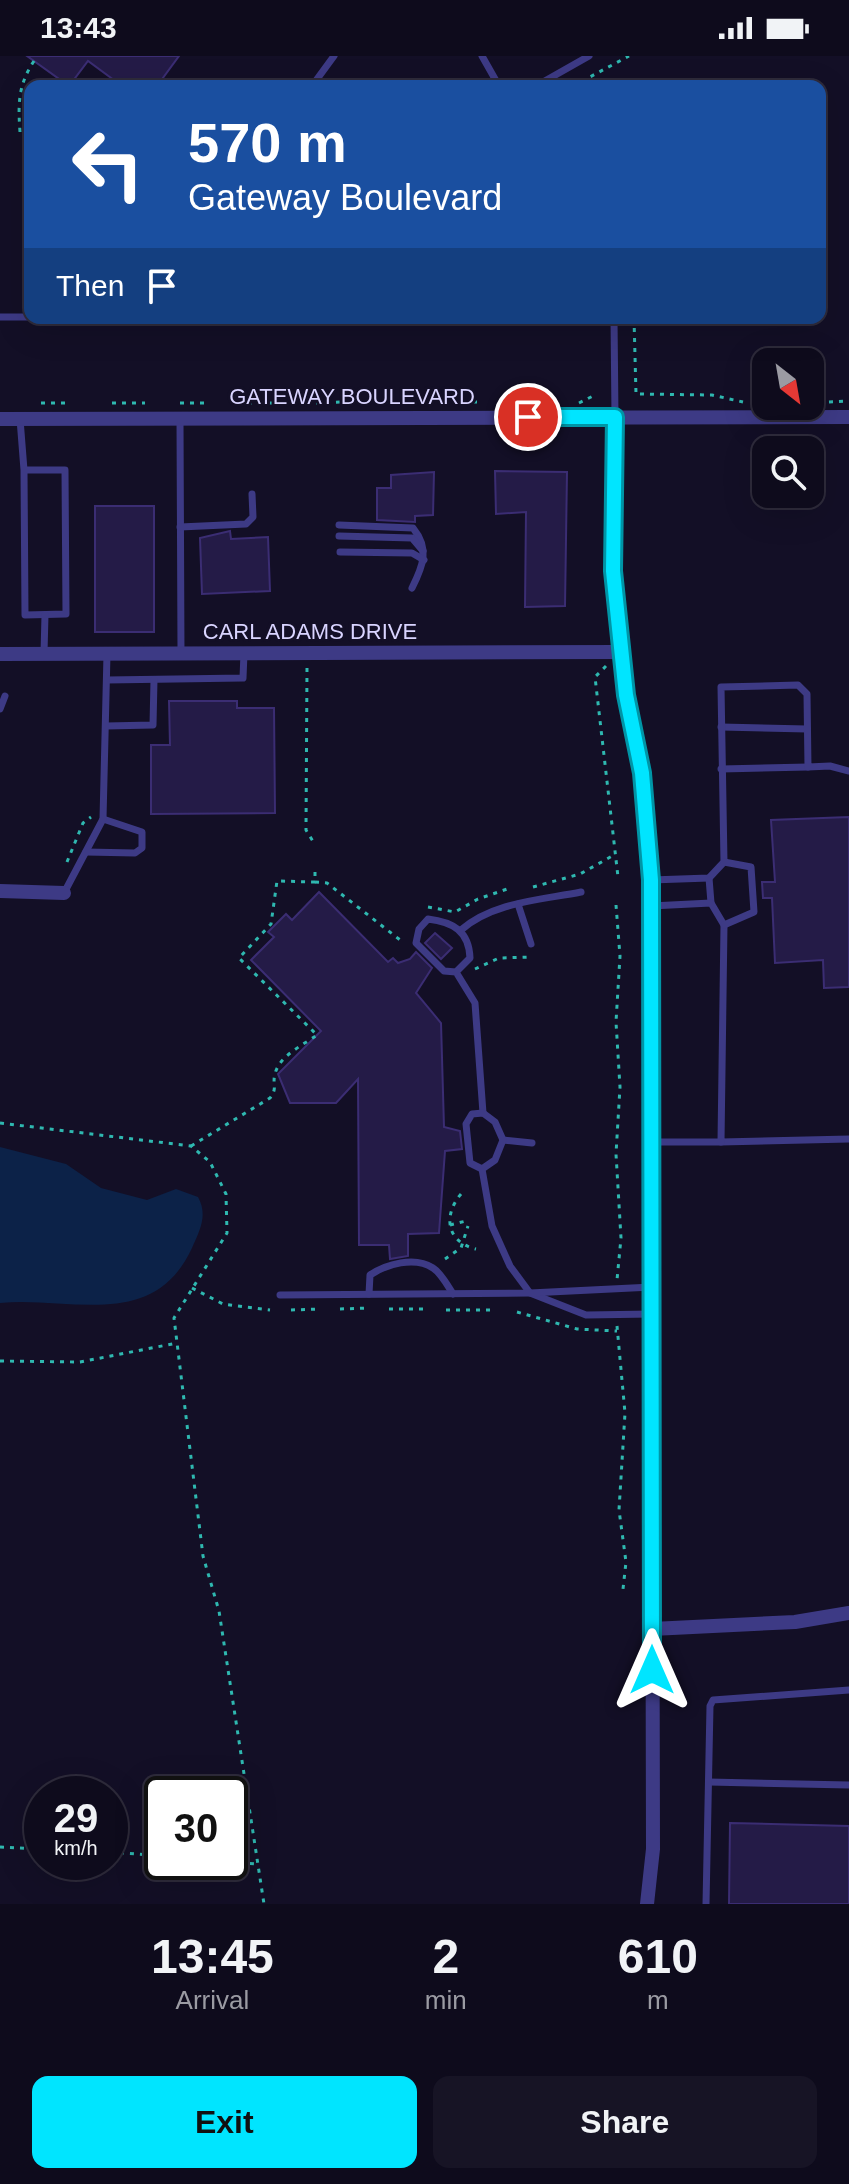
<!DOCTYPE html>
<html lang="en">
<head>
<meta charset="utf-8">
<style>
	body { margin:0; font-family:Helvetica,sans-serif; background:#171425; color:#f1f3f6; height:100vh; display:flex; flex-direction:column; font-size:30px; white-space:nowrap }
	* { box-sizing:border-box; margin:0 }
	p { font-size:26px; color:#9b9ba3 }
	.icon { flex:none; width:44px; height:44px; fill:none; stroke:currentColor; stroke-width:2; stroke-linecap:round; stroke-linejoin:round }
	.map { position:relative; height:1848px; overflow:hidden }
	.drawer { display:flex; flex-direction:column; background:#0e0b1c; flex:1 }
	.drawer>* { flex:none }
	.banner { position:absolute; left:24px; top:24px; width:802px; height:244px; border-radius:16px; box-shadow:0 8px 32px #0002,0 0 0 2px #2e2b3b; background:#1a4fa0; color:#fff; overflow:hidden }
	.needle { width:52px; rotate:149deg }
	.controls { position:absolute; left:752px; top:292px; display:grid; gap:16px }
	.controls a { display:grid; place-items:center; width:72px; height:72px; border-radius:16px; background:#0e0b1c; box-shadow:0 8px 32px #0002,0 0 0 2px #2e2b3b; font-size:40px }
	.speed { position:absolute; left:24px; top:1720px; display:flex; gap:16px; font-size:40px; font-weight:700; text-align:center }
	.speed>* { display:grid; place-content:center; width:104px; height:104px; border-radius:50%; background:#0e0b1c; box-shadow:0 8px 32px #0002,0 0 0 2px #2e2b3b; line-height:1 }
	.speed small { font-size:20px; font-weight:400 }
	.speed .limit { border:4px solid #111; border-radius:12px; background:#fff; color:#111 }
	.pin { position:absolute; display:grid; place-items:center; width:68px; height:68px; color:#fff; margin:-34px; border:4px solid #fff; border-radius:50%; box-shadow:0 2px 8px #0007 }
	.me { position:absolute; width:88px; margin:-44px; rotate:0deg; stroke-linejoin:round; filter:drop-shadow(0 0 6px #0008) }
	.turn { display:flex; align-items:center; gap:28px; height:168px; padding:0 32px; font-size:36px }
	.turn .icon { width:104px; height:104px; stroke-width:2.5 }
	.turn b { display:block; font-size:56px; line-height:68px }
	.then { display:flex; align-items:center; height:76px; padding:0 32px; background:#0003; gap:16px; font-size:30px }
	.eta { display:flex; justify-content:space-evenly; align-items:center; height:136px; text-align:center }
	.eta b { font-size:48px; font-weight:600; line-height:56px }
	.button { display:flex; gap:16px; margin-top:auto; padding:16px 32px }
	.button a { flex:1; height:92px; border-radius:16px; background:#00e5ff; color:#111; font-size:32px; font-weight:600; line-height:92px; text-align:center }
	.button a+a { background:#171425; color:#f1f3f6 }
	.status { display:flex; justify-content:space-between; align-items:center; height:56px; padding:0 40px; background:#0e0b1c; direction:ltr }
	.status svg { height:22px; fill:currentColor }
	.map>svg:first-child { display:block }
	.water { fill:#0c2248 }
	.building { fill:#241b47; stroke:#3b2d73; stroke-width:2 }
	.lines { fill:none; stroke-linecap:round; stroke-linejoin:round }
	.path { stroke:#2fb8b0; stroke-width:3; stroke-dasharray:4 6; stroke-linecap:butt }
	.service { stroke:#3d3a85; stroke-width:7 }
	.minor { stroke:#3d3a85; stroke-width:14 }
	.route-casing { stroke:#0095a6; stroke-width:20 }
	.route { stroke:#00e5ff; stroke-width:14 }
	.labels { text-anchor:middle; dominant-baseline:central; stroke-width:6; stroke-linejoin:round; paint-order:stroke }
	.street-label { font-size:22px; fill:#d9d4ff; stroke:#130f26 }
</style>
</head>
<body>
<div class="status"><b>13:43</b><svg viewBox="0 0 49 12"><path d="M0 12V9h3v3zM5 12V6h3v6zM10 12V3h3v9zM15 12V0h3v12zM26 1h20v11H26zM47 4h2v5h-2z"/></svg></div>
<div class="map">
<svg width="849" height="1848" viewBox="0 0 849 1848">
	<rect width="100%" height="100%" fill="#130f26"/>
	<!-- water -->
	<path class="water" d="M 0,1091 L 66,1108 L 101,1132 L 147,1144 L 176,1133 L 198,1141 C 208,1159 200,1174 192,1192 C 153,1276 70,1240 0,1247 Z"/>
	<!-- building -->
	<g class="building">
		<path d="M 27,0 L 179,0 L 157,30 L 122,30 L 88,5 L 69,30 Z"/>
		<path d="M 495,415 L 567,416 L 565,550 L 525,551 L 526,456 L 496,458 Z"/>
		<path d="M 434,416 L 433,459 L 415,460 L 415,466 L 377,464 L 377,432 L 391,432 L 391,419 Z"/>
		<rect x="95" y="450" width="59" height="126"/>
		<path d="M 230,475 L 231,483 L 268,481 L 270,535 L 202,538 L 200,482 Z"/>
		<path d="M 169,645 L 237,645 L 237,652 L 274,652 L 275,757 L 151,758 L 151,689 L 170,689 Z"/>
		<path d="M 849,761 L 849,931 L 824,932 L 823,904 L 775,907 L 772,842 L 763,842 L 762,826 L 775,826 L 771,764 Z"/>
		<path d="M 319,836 L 388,906 L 393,902 L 398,907 L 410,903 L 416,896 L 432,912 L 416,937 L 441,967 L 444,1071 L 460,1075 L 462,1093 L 445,1095 L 439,1177 L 408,1178 L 408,1200 L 390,1203 L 389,1189 L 359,1189 L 358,1023 L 336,1047 L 290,1047 L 278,1018 L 321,975 L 251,904 L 274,881 L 268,876 L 286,858 L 292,864 Z"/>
		<path d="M 435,877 L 452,892 L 441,903 L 425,887 Z"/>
		<path d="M 730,1767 L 849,1770 L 849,1848 L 729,1848 Z"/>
	</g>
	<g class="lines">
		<!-- path -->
		<g class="path">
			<path d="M 573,30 L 629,0"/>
			<path d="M 20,76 C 18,48 18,29 34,5"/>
			<path d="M 634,262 L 636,338 L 712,339 L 743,346"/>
			<path d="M 384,346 L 412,346"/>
			<path d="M 443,346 L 480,346"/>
			<path d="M 519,346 L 547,346"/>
			<path d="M 829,346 L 849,345"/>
			<path d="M 41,347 L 69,347"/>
			<path d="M 112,347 L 145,347"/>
			<path d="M 180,347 L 209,347"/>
			<path d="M 248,347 L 276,347"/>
			<path d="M 316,347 L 340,346"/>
			<path d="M 579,347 L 593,340"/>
			<path d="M 606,610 L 595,621 L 618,821"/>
			<path d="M 307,612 L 306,774 L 314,787"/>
			<path d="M 67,806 L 83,767 L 91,761"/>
			<path d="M 315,826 L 327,827 L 404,887"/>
			<path d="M 533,831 L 580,818 L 614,799"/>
			<path d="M 616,849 L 620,900 L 616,966 L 620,1031 L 616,1098 L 621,1182 L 617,1224"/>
			<path d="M 428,851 L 455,856 L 478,843 L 510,832"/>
			<path d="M 475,913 L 499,902 L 531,901"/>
			<path d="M 0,1067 L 191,1090 L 210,1106 L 226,1138 L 227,1177 L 174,1262 L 203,1500 L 219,1555 L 264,1848"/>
			<path d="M 191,1090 L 270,1042 C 278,1032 272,1028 275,1018 C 279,1000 303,989 317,979 L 239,902 L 271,868 L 277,825 L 315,826 L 315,812"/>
			<path d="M 461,1138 C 443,1159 446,1186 476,1193"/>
			<path d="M 450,1169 L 466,1165"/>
			<path d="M 445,1203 L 461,1192 L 468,1170"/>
			<path d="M 192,1232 L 223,1248 L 270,1254"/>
			<path d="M 340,1253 L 369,1252"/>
			<path d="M 389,1253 L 427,1253"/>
			<path d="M 291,1254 L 320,1253"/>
			<path d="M 446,1254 L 495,1254"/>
			<path d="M 517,1256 L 577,1273 L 617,1275"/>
			<path d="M 617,1270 L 625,1357 L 619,1454 L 626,1506 L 623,1533"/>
			<path d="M 0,1305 L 80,1306 L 177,1287"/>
			<path d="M 0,1791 L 42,1793"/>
			<path d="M 110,1796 L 162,1800"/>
			<path d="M 230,1806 L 257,1808"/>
		</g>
		<!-- service -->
		<g class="service">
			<path d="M 482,0 L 499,30"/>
			<path d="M 312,30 L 334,0"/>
			<path d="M 536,30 L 589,0"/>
			<path d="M 0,261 L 30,261"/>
			<path d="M 614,262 L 615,361"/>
			<path d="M 20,363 L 24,414 L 25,559 L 66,558 L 65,414 L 24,414"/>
			<path d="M 180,364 L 181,597"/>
			<path d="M 339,469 L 413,472 C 430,493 423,510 412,532"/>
			<path d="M 180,471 L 246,468 L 253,461 L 252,438"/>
			<path d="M 339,480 L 412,482 L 423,495"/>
			<path d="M 340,496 L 412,497 L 424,504"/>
			<path d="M 44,597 L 45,559"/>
			<path d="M 107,624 L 243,622 L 244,597"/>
			<path d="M 0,653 L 5,640"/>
			<path d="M 106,670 L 153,669 L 154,624"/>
			<path d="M 721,671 L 807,673"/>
			<path d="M 721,713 L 808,711"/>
			<path d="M 86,796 L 135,797 L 142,792 L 142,776 L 103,763"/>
			<path d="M 709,822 L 711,847"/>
			<path d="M 651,824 L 709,822 L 724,806 L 721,631 L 798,629 L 807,638 L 808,711 L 830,710 L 849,715"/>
			<path d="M 64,837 L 103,763 L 107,598"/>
			<path d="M 518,848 L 531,888"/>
			<path d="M 651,850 L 711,847 L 724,869 L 721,1086 L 849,1083"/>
			<path d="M 724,869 L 754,856 L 751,811 L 724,806"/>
			<path d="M 461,874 C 493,846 541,844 581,836"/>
			<path d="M 456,916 L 470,902 C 469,875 453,866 428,863 L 419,873 L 416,887 L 444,915 L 456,916 L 475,947 L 483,1057"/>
			<path d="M 503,1084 L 532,1087"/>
			<path d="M 652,1086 L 721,1086"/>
			<path d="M 482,1113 L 495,1104 L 503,1084 L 495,1066 L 483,1057 L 472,1058 L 466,1068 L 470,1107 L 482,1113 L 492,1170 L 510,1210 L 530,1237 L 586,1259 L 652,1258"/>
			<path d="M 369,1238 L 370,1219 C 386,1208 415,1200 433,1212 C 441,1217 448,1230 453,1238"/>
			<path d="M 280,1239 L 530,1237 L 652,1231"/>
			<path d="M 709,1726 L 849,1729"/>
			<path d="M 706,1848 L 710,1650 L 713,1644 L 849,1634"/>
		</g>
		<!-- minor -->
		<g class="minor">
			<path d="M 615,361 L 613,515 L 626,639 L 642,717 L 651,824 L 653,1793 L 647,1848"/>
			<path d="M 0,363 L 849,361"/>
			<path d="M 0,598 L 620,596"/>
			<path d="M 0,835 L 64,837"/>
			<path d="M 652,1573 L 795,1566 L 849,1557"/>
		</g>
	</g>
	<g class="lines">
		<!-- route casing -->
		<g class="route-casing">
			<path id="route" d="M 528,361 L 615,361 L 613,515 L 626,639 L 642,717 L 651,824 L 652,1614"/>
		</g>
		<!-- route -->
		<use href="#route" class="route"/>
	</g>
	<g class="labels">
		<!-- street labels -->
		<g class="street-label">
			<text x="352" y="340">GATEWAY BOULEVARD</text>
			<text x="310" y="575">CARL ADAMS DRIVE</text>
		</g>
	</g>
</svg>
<div class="controls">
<a><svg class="needle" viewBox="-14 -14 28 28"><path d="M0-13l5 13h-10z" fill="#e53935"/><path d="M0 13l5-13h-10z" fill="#9b9ba3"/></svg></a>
<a><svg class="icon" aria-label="search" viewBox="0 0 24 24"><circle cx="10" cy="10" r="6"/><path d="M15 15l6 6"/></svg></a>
</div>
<div class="speed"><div>29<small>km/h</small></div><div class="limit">30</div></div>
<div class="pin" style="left:528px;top:361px;background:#d93025"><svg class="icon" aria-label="arrive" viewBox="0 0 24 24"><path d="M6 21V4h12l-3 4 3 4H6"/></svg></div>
<svg class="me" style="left:652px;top:1614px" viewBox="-20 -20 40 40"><path d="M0-17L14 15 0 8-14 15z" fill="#00e5ff" stroke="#fff" stroke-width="4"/></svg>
<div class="banner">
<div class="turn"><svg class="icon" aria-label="left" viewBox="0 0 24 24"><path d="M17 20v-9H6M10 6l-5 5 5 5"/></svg><div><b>570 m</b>Gateway Boulevard</div></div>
<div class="then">Then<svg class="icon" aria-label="arrive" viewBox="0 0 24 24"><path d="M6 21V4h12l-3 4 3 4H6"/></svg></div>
</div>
</div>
<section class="drawer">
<div class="eta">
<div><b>13:45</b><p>Arrival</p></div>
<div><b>2</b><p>min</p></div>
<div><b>610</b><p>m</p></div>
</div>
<div class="button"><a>Exit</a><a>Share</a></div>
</section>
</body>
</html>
